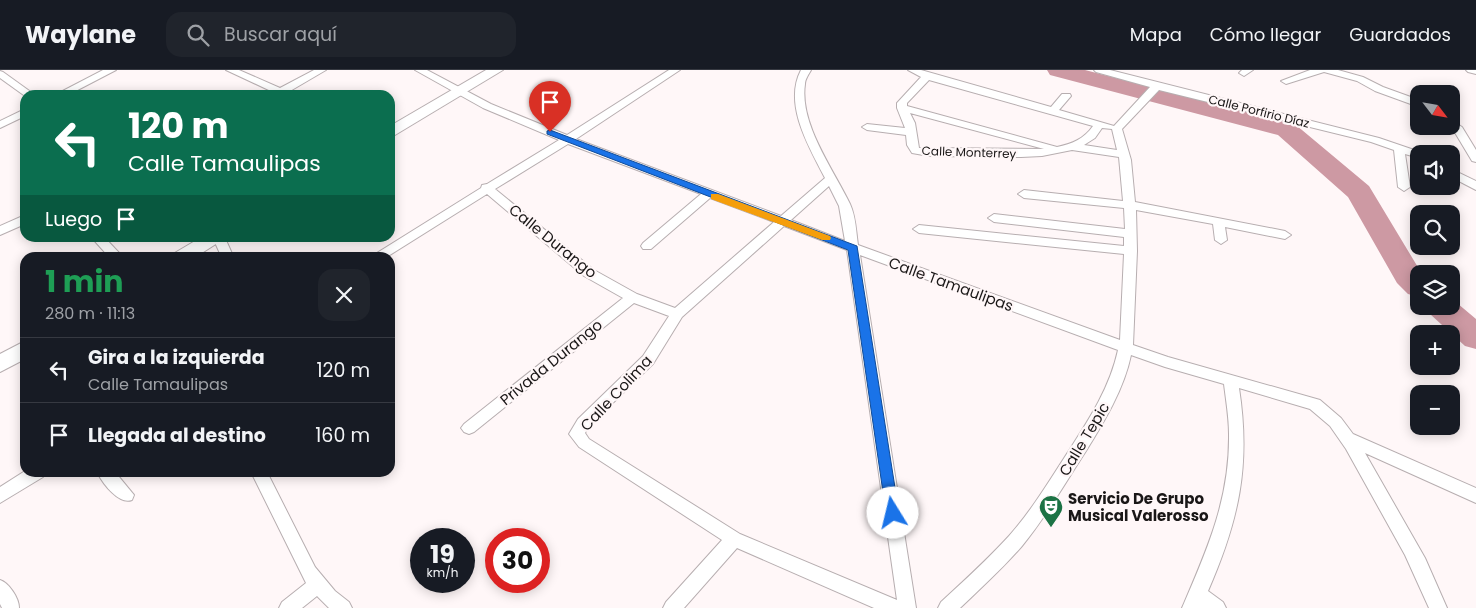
<!DOCTYPE html>
<html lang="es">
<head>
<meta charset="utf-8">
<style>
	body { margin:0; font-family:Poppins,sans-serif; background:#20242c; color:#f1f3f6; height:100vh; display:flex; flex-direction:column; font-size:19px; white-space:nowrap }
	* { box-sizing:border-box; margin:0 }
	p { font-size:16px; color:#9ea1a6 }
	.icon { flex:none; width:28px; height:28px; fill:none; stroke:currentColor; stroke-width:2; stroke-linecap:round; stroke-linejoin:round }
	.map { position:relative; flex:1; overflow:hidden }
	.panel { position:absolute; left:20px; top:182px; width:375px; height:225px; display:flex; flex-direction:column; background:#171b24; border-radius:15px; box-shadow:0 2px 12px #0003 }
	.panel>* { flex:none }
	.top-card { position:absolute; left:20px; top:20px; width:375px; height:152px; border-radius:15px; box-shadow:0 2px 12px #0003; background:#0b6e4f; color:#fff; overflow:hidden }
	.needle { width:32px; rotate:121deg }
	.buttons { position:absolute; left:1410px; top:15px; display:grid; gap:10px }
	.buttons a { display:grid; place-items:center; width:50px; height:50px; border-radius:10px; background:#171b24; box-shadow:0 2px 12px #0003; font-size:25px }
	.speed { position:absolute; left:410px; top:458px; display:flex; gap:10px; font-size:25px; font-weight:700; text-align:center }
	.speed>* { display:grid; place-content:center; width:65px; height:65px; border-radius:50%; background:#171b24; box-shadow:0 2px 12px #0003; line-height:1 }
	.speed small { font-size:12px; font-weight:400 }
	.speed .limit { border:8px solid #d22; background:#fff; color:#111 }
	.pin { position:absolute; display:grid; place-items:center; width:42px; height:42px; color:#fff; margin:-51px -21px; border-radius:50% 50% 50% 0; rotate:-45deg; box-shadow:0 0 5px #0007 }
	.pin .icon { rotate:45deg }
	.me { position:absolute; width:55px; margin:-28px; rotate:351deg; stroke-linejoin:round; filter:drop-shadow(0 0 4px #0008) }
	.turn { display:flex; align-items:center; gap:18px; height:105px; padding:0 25px; font-size:22px }
	.turn .icon { width:65px; height:65px; stroke-width:2.5 }
	.turn b { display:block; font-size:35px; line-height:42px }
	.then { display:flex; align-items:center; height:48px; padding:0 25px; background:#0003; gap:10px; font-size:19px }
	.round { display:grid; place-items:center; flex:none; width:52px; height:52px; border-radius:15px; background:#20242c }
	.head { display:flex; align-items:center; justify-content:space-between; height:85px; padding:0 25px }
	h1 { font-size:30px; font-weight:700; line-height:38px; color:#1e9e55 }
	ul { padding:0; list-style:none }
	li { display:flex; align-items:center; gap:15px; height:65px; padding:0 25px; border-top:1px solid #363941 }
	li div { flex:1 }
	li b { display:block; font-size:19px }
	li em { font-style:normal }
	header { display:flex; align-items:center; gap:30px; box-sizing:border-box; height:70px; padding:0 25px; background:#171b24; border-bottom:1px solid #363941 }
	header strong { font-size:24px }
	nav { display:flex; gap:28px; margin-inline-start:auto; font-size:18px }
	.search { width:350px; height:45px; background:#20242c; display:flex; align-items:center; gap:12px; box-sizing:border-box; padding:0 18px; border-radius:15px; color:#9ea1a6; font-size:19px }
	.map>svg:first-child { display:block }
	.lines { fill:none; stroke-linecap:round; stroke-linejoin:round }
	.river { fill:#cd99a3; fill-rule:evenodd }
	.minor-casing { stroke:#b7aeb0; stroke-width:2 }
	.secondary-casing { stroke:#b7aeb0; stroke-width:2 }
	.minor { fill:#fff; fill-rule:evenodd }
	.secondary { fill:#fff; fill-rule:evenodd }
	.route { fill:#1a73e8; stroke:#114b97 }
	.slow { fill:#f59e0b }
	.labels { text-anchor:middle; dominant-baseline:central; stroke-width:4.5; stroke-linejoin:round; paint-order:stroke }
	.far-street-label { font-size:12px; fill:#1a1717; stroke:#fff7f8 }
	.street-label { font-size:15px; fill:#1a1717; stroke:#fff7f8 }
	.poi-label { font-size:15px; font-weight:bold; fill:#1a1717; stroke:#fff7f8; text-anchor:start }
</style>
</head>
<body>
<header>
<strong>Waylane</strong>
<div class="search"><svg class="icon" aria-label="search" viewBox="0 0 24 24"><circle cx="10" cy="10" r="6"/><path d="M15 15l6 6"/></svg>Buscar aquí</div>
<nav><a>Mapa</a><a>Cómo llegar</a><a>Guardados</a></nav>
</header>
<div class="map">
<svg width="1476" height="538" viewBox="0 0 1476 538">
	<rect width="100%" height="100%" fill="#fff7f8"/>
	<g class="lines">
		<!-- river -->
		<g class="river">
			<path d="M 1047,0 L 1085,0 L 1296,55 L 1369,116 L 1419,199 L 1424,204 L 1419,204 L 1419,227 L 1408,224 L 1397,213 L 1348,127 L 1278,65 L 1050,5 Z"/>
			<path d="M 1451,228 L 1476,249 L 1476,279 L 1465,276 L 1430,244 L 1425,236 L 1451,236 Z"/>
		</g>
		<!-- minor casing -->
		<g class="minor-casing">
			<g id="minor">
				<path d="M 103,0 L 116,0 L 68,25 L 55,25 Z"/>
				<path d="M 226,0 L 239,0 L 280,18 L 314,0 L 326,0 L 285,24 L 270,25 L 273,22 Z"/>
				<path d="M 415,0 L 427,0 L 491,34 L 567,65 L 669,0 L 680,0 L 576,69 L 781,146 L 825,108 C 809,77 783,34 801,0 L 811,0 C 809,4 805,9 805,14 C 799,54 834,100 850,134 C 856,147 856,162 858,175 L 1120,270 L 1124,184 L 919,163 L 913,159 L 919,155 L 1124,176 L 1124,167 L 994,152 L 988,148 L 994,144 L 1125,159 L 1124,138 L 1024,128 L 1018,124 L 1024,120 L 1123,131 L 1119,87 L 1072,80 L 1042,86 L 1021,87 L 929,86 L 912,83 L 907,75 L 906,65 L 867,60 L 862,57 L 867,54 L 905,58 L 897,38 L 897,33 L 921,7 L 908,0 L 921,0 L 1051,37 L 1062,24 L 1070,24 L 1071,26 L 1059,40 L 1114,56 L 1150,17 L 1096,2 L 1094,0 L 1110,0 L 1379,68 L 1423,83 L 1419,84 L 1419,88 L 1405,84 L 1410,117 L 1404,121 L 1398,117 L 1394,80 L 1371,72 L 1159,20 L 1122,59 L 1131,90 L 1135,132 L 1285,161 L 1291,165 L 1285,169 L 1225,157 L 1227,170 L 1221,174 L 1215,170 L 1213,154 L 1136,140 L 1137,181 L 1133,275 L 1168,287 L 1320,330 L 1341,348 L 1353,364 L 1476,418 L 1476,433 L 1365,383 L 1425,488 L 1447,538 L 1429,538 L 1405,485 L 1346,379 L 1330,356 L 1310,339 L 1239,318 C 1251,395 1239,450 1208,521 L 1223,532 L 1226,538 L 1182,538 C 1207,480 1230,429 1229,364 C 1229,347 1226,331 1224,314 L 1165,297 L 1131,285 C 1124,319 1104,352 1086,381 C 1065,413 1046,447 1022,476 C 1003,498 981,518 960,538 L 938,538 L 941,532 C 964,511 988,489 1009,466 C 1033,439 1051,408 1070,379 C 1090,348 1110,317 1118,280 L 860,185 L 916,538 L 874,538 L 737,478 L 684,538 L 663,538 L 666,532 L 722,470 L 579,377 L 569,364 L 578,349 L 643,286 L 669,246 L 634,233 L 474,362 L 469,364 L 464,362 L 461,358 L 464,354 L 623,228 L 584,206 L 487,124 L 385,188 L 369,188 L 481,118 L 482,115 L 487,114 L 559,70 L 483,38 ZM 929,10 L 1093,56 C 1084,69 1072,74 1057,77 L 907,36 L 907,33 ZM 910,43 L 1044,79 L 919,78 L 915,53 ZM 1102,58 L 1112,59 L 1117,80 L 1084,75 L 1095,68 ZM 568,74 L 701,124 L 643,173 L 641,176 L 643,179 L 651,179 L 710,128 L 774,152 L 675,238 L 637,224 L 594,200 L 495,119 ZM 829,116 L 839,136 L 845,171 L 791,150 ZM 784,156 L 847,180 L 897,530 L 740,464 L 589,369 L 585,363 L 588,357 L 653,294 L 682,247 Z"/>
				<path d="M 1242,0 L 1253,0 L 1244,6 L 1239,3 Z"/>
				<path d="M 1310,0 L 1338,0 L 1363,7 L 1383,17 L 1419,30 L 1419,37 L 1375,21 L 1357,11 L 1324,2 L 1286,14 L 1281,11 Z"/>
				<path d="M 1466,0 L 1476,0 L 1476,4 L 1468,2 Z"/>
				<path d="M 0,1 L 3,2 L 35,25 L 25,26 L 0,8 Z"/>
				<path d="M 25,39 L 25,46 L 0,58 L 0,51 Z"/>
				<path d="M 1451,50 L 1462,57 L 1476,80 L 1476,92 L 1472,91 L 1454,61 L 1449,56 L 1451,56 Z"/>
				<path d="M 1451,99 L 1476,111 L 1476,120 L 1451,107 Z"/>
				<path d="M 25,145 L 25,154 L 0,165 L 0,156 Z"/>
				<path d="M 92,168 L 105,168 L 124,188 L 110,188 Z"/>
				<path d="M 213,168 L 225,168 L 234,188 L 222,188 Z"/>
				<path d="M 25,401 L 45,402 L 43,407 L 0,433 L 0,417 Z"/>
				<path d="M 97,402 L 115,402 L 134,425 L 132,430 C 119,435 103,414 97,402 Z"/>
				<path d="M 251,402 L 267,402 L 315,497 L 335,521 L 349,532 L 352,538 L 329,538 L 317,526 L 302,538 L 279,538 L 282,532 L 306,513 Z"/>
				<path d="M 0,510 C 9,513 19,528 19,538 L 2,538 L 0,534 Z"/>
			</g>
		</g>
		<!-- secondary casing -->
		<g class="secondary-casing">
			<g id="secondary">
				<path d="M 486,0 L 503,0 L 395,65 L 390,67 L 390,56 Z"/>
				<path d="M 200,168 L 222,168 L 219,172 L 194,188 L 170,188 L 173,184 Z"/>
				<path d="M 25,271 L 25,289 L 0,302 L 0,284 Z"/>
			</g>
		</g>
		<!-- minor -->
		<use href="#minor" class="minor"/>
		<!-- secondary -->
		<use href="#secondary" class="secondary"/>
	</g>
	<!-- route -->
	<path class="route" d="M 550,60 L 857,176 L 899,443 L 897,447 L 893,449 L 888,447 L 886,443 L 848,180 L 547,64 L 547,61 Z"/>
	<!-- slow -->
	<path class="slow" d="M 711,124 L 718,124 L 830,166 L 831,168 L 830,170 L 822,170 L 711,129 Z"/>
	<!-- icons -->
	<defs>
		<g id="theatre-pin" transform="scale(1.25)"><path d="M0 17L-7.5 6A9.5 9.5 0 1 1 7.5 6Z" fill="#1c7345" stroke="#fff7f8"/><path d="M-5-5.5Q0-4 5-5.5V0Q5 5 0 6Q-5 5-5 0ZM-3.3-2.5H-1v1.5H-3.3ZM1-2.5H3.3v1.5H1ZM-2.8 1Q0 5.5 2.8 1Z" fill="#fff"/></g>
	</defs>
	<g fill-rule="evenodd">
		<use href="#theatre-pin" x="1051" y="437"/>
	</g>
	<g class="labels">
		<!-- far-street labels -->
		<g class="far-street-label">
			<text transform="translate(1259 41) rotate(14)">Calle Porfirio Díaz</text>
			<text transform="translate(969 82) rotate(2)">Calle Monterrey</text>
		</g>
		<!-- street labels -->
		<g class="street-label">
			<text transform="translate(553 171) rotate(39)">Calle Durango</text>
			<text transform="translate(951 214) rotate(20)">Calle Tamaulipas</text>
			<text transform="translate(551 292) rotate(-39)">Privada Durango</text>
			<text transform="translate(616 323) rotate(-47)">Calle Colima</text>
			<text transform="translate(1084 369) rotate(-59)">Calle Tepic</text>
		</g>
		<!-- poi labels -->
		<g class="poi-label">
			<text x="1068" y="428">Servicio De Grupo<tspan x="1068" dy="17">Musical Valerosso</tspan></text>
		</g>
	</g>
</svg>
<div class="buttons">
<a><svg class="needle" viewBox="-14 -14 28 28"><path d="M0-13l5 13h-10z" fill="#e53935"/><path d="M0 13l5-13h-10z" fill="#9ea1a6"/></svg></a>
<a><svg class="icon" aria-label="sound" viewBox="0 0 24 24"><path d="M4 9h4l5-4v14l-5-4H4zM17 9q2 3 0 6"/></svg></a>
<a><svg class="icon" aria-label="search" viewBox="0 0 24 24"><circle cx="10" cy="10" r="6"/><path d="M15 15l6 6"/></svg></a>
<a><svg class="icon" aria-label="layers" viewBox="0 0 24 24"><path d="M12 4l9 5-9 5-9-5zM3 14l9 5 9-5"/></svg></a>
<a>+</a>
<a>−</a>
</div>
<div class="speed"><div>19<small>km/h</small></div><div class="limit">30</div></div>
<div class="pin" style="left:550px;top:62px;background:#d93025"><svg class="icon" aria-label="arrive" viewBox="0 0 24 24"><path d="M6 21V4h12l-3 4 3 4H6"/></svg></div>
<svg class="me" style="left:893px;top:443px" viewBox="-20 -20 40 40"><circle r="19" fill="#fff"/><path d="M0-13L10 11 0 6-10 11z" fill="#1a73e8"/></svg>
<div class="top-card">
<div class="turn"><svg class="icon" aria-label="left" viewBox="0 0 24 24"><path d="M17 20v-9H6M10 6l-5 5 5 5"/></svg><div><b>120 m</b>Calle Tamaulipas</div></div>
<div class="then">Luego<svg class="icon" aria-label="arrive" viewBox="0 0 24 24"><path d="M6 21V4h12l-3 4 3 4H6"/></svg></div>
</div>
<section class="panel">
<div class="head"><div><h1>1 min</h1><p>280 m · 11:13</p></div><a class="round"><svg class="icon" aria-label="close" viewBox="0 0 24 24"><path d="M6 6l12 12M18 6L6 18"/></svg></a></div>
<ul>
<li><svg class="icon" aria-label="left" viewBox="0 0 24 24"><path d="M17 20v-9H6M10 6l-5 5 5 5"/></svg><div><b>Gira a la izquierda</b><p>Calle Tamaulipas</p></div><em>120 m</em></li>
<li><svg class="icon" aria-label="arrive" viewBox="0 0 24 24"><path d="M6 21V4h12l-3 4 3 4H6"/></svg><div><b>Llegada al destino</b></div><em>160 m</em></li>
</ul>
</section>
</div>
</body>
</html>
